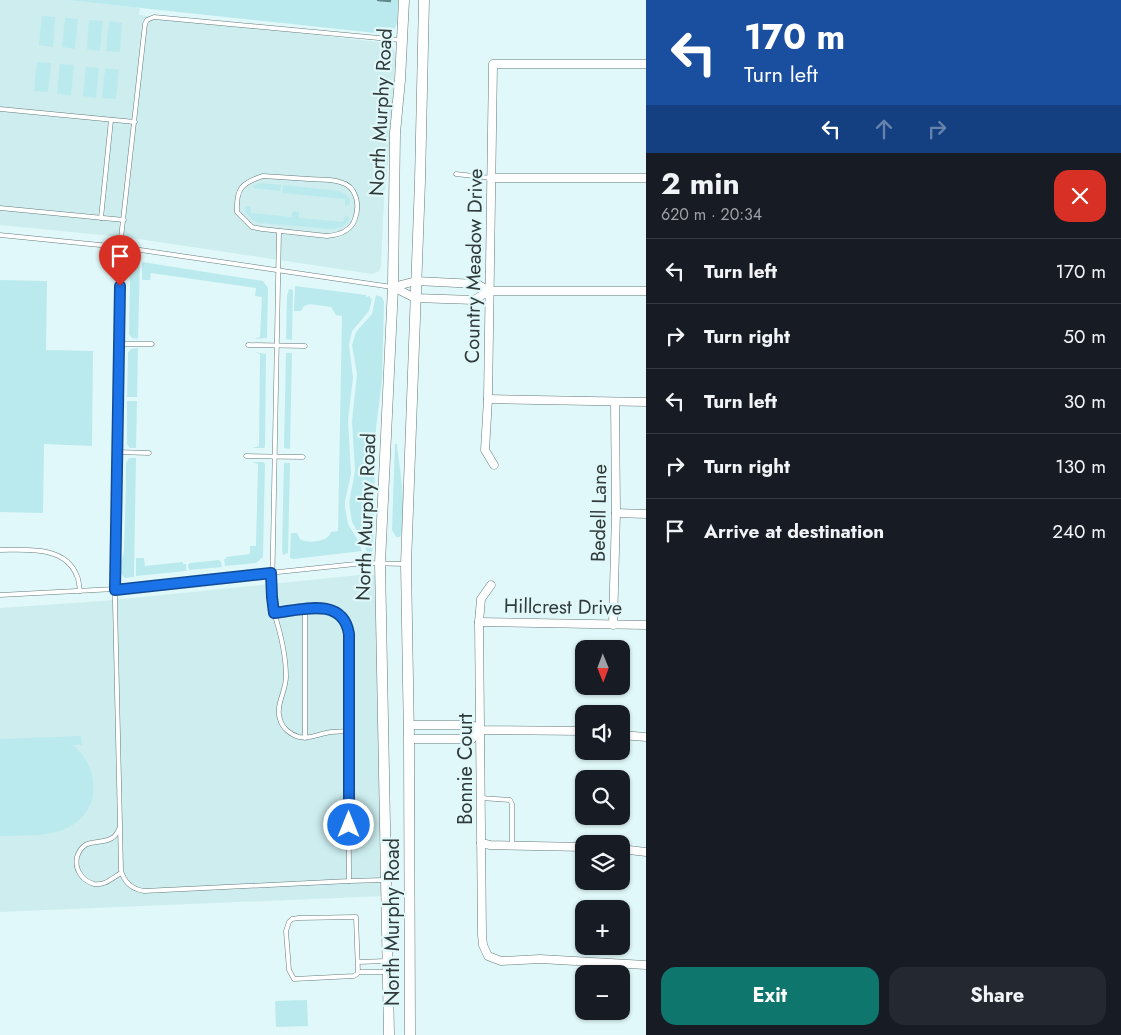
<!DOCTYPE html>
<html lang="en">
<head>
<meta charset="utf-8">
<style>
	body { margin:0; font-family:Jost,sans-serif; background:#242831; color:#f1f3f6; height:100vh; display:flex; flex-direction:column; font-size:19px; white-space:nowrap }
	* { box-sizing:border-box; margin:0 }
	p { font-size:16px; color:#9ea1a6 }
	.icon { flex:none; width:28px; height:28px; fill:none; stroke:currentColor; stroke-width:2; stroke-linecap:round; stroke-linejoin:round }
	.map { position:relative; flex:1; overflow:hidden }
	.side { display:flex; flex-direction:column; background:#171b24; width:475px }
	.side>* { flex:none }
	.top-card { background:#1a4fa0; color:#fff; overflow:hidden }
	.needle { width:32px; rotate:179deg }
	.controls { position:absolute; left:575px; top:640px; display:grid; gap:10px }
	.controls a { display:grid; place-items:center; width:55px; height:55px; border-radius:10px; background:#171b24; box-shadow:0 1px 4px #0004; font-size:25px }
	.pin { position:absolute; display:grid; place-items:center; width:42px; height:42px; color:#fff; margin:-51px -21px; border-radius:50% 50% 50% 0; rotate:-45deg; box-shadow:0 0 5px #0007 }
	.pin .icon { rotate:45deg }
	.me { position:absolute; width:55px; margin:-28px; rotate:0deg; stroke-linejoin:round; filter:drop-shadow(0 0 4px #0008) }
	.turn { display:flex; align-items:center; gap:18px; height:105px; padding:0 15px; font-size:22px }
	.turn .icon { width:65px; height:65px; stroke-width:2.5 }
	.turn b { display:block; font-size:35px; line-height:42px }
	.lanes { display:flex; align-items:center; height:48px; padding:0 15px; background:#0003; justify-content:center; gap:25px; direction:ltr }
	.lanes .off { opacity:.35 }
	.round { display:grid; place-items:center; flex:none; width:52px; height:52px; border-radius:15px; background:#242831 }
	.headline { display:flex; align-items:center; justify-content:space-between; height:85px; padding:0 15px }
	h1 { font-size:30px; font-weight:700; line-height:38px }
	.primary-button { display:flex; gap:10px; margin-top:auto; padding:10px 15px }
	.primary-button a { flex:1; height:58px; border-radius:15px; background:#0f766e; color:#fff; font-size:20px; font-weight:700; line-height:58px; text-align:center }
	.primary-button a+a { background:#242831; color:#f1f3f6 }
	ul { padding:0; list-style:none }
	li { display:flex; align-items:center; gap:15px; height:65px; padding:0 15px; border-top:1px solid #363941 }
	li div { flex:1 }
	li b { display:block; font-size:19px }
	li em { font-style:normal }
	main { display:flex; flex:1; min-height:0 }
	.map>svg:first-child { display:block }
	.built { fill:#cdedef }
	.green { fill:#baeaed }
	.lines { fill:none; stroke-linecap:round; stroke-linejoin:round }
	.stream { stroke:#61888a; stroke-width:2.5 }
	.lane-casing { stroke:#667a7b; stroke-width:5 }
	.street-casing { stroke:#667a7b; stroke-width:9 }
	.secondary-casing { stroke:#667a7b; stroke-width:11 }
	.lane { stroke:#fff; stroke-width:4 }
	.street { stroke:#fff; stroke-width:8 }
	.secondary { stroke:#fff; stroke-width:10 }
	.route-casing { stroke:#114b97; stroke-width:12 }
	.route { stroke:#1a73e8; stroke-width:9 }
	.labels { text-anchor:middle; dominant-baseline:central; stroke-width:4.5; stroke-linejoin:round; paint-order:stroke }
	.street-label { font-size:20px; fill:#313a3a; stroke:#e0f8f9 }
</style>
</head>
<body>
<main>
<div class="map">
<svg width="646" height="1035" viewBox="0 0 646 1035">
	<rect width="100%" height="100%" fill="#e0f8f9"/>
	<!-- built -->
	<g class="built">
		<path d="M 0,0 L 66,0 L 140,8 L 139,15 L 378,42 L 391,45 L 396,53 L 388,161 L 384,199 L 381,266 L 379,271 L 373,274 L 132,238 L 0,225 Z"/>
		<path d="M 369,574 L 376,576 L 378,580 L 379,792 L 383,896 L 0,912 L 0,608 L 103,601 Z"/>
	</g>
	<!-- green -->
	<g class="green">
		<path d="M 66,0 L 398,0 C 397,12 401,31 386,34 Z"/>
		<path d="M 42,16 L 55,17 L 53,47 L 39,45 Z"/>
		<path d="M 65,18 L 78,19 L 75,49 L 62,47 Z"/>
		<path d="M 89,20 L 103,21 L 100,51 L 87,49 Z"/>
		<path d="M 109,21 L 122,23 L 120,52 L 106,51 Z"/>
		<path d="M 37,62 L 51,63 L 48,92 L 34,91 Z"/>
		<path d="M 60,64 L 74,65 L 71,95 L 57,94 Z"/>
		<path d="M 86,67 L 99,68 L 96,98 L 83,96 Z"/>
		<path d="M 105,68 L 119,70 L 116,99 L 102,98 Z"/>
		<path d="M 261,183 L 281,185 L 280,191 L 254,188 L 253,186 Z"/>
		<path d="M 283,185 L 339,191 C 344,193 351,197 350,204 L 345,206 L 345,199 L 282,193 Z"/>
		<path d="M 250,206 L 251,213 L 291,217 L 293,211 L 299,212 L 299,218 L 343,222 L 345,215 L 349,217 L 349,220 L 342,227 L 332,229 L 260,223 L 253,220 L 245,212 L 245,207 Z"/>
		<path d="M 129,261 L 140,262 L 138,339 L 132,338 L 129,334 L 130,280 L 126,267 Z"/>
		<path d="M 142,262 L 263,281 L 268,288 L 267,338 L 254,339 L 260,337 L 262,297 L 255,296 L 256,288 L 151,273 L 150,280 L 142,280 Z"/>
		<path d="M 0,280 L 47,281 L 46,350 L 93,351 L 92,446 L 44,444 L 43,513 L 0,512 Z"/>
		<path d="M 295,286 L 366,295 L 366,297 L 370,296 L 370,298 L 372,299 L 369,311 L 352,331 L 349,345 L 353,378 L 348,420 L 351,474 L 345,501 L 345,507 L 348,524 L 359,542 L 362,551 L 294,559 L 290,558 L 291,533 L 297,533 L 300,539 C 308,544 328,542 331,532 L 338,531 L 342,316 L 336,315 L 331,307 L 310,304 L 304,306 L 301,311 L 294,311 Z"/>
		<path d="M 289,289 L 293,290 L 292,340 L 286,339 L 287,296 Z"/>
		<path d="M 376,295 L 382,297 L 384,302 L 382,380 L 376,428 L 373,548 L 372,552 L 367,553 L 364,543 L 352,522 L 349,503 L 355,471 L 352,421 L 357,374 L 352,345 L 356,332 L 372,314 Z"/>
		<path d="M 138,348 L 137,397 L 127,397 L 128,353 L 131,349 Z"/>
		<path d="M 254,352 L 266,354 L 265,447 L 264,448 L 252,448 L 259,446 L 260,354 Z"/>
		<path d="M 286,353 L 292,353 L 290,449 L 284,448 Z"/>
		<path d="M 127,401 L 137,401 L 136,448 L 130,448 L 127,444 Z"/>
		<path d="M 395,444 L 397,444 C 399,468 409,516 400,537 L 396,537 L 392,530 Z"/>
		<path d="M 129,458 L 136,458 L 134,577 L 125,578 C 114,569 124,561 124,549 C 125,521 126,492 126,463 Z"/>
		<path d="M 252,462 L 263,462 L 265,464 L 263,557 L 256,563 L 225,566 L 224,559 L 226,559 L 226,557 L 250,554 L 250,546 L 256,546 L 258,464 Z"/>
		<path d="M 284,463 L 290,463 L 288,553 L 283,555 L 282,550 Z"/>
		<path d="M 136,558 L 144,558 L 145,566 L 183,562 L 183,564 L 186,564 L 186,571 L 136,576 Z"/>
		<path d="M 219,560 L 221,562 L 222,567 L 189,570 L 188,565 L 190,563 Z"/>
		<path d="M 81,736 L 82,745 L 73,745 C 103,770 101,816 62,830 C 44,837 20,835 0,836 L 0,739 Z"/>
		<path d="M 307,1000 L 308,1026 L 276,1027 L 275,1001 Z"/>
	</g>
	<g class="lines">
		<!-- stream -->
		<path class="stream" d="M 378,0 L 390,1"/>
		<!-- lane casing -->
		<g class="lane-casing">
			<g id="lane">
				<path d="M 0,109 L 135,122"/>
				<path d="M 456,174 L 491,178"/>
				<path d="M 263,176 C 278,177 294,178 309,179 C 319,180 330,179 340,182 C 357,186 360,205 355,219 C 351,231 339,235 327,236 L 262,229 L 252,227 L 237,212 C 236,189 241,183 263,176 Z"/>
				<path d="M 0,208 L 124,220"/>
				<path d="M 101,218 L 111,120"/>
				<path d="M 279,231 L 272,597 L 274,613 L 327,608 L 340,614 L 348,629 L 349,881 L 144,891 C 132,889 124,883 121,870 L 115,602 L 120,247 L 145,24 L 147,20 L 154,17 L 400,40"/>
				<path d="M 0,235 L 120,247 L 392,287"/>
				<path d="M 118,344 L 152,344"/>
				<path d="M 248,345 L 305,346"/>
				<path d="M 116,452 L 149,453"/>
				<path d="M 246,456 L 303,457"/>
				<path d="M 0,550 C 26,550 65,545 77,576 C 79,580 79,586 80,591"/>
				<path d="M 0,595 L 115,589 L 365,563 L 406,564"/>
				<path d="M 305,610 L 305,738"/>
				<path d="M 274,613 C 281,634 286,655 286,677 C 286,691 275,706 280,719 C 282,728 291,735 299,737 C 310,739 316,735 326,733 C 333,731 341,732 349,731"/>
				<path d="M 481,798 L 510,800 L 512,804 L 512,845"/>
				<path d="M 119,829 C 117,833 116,836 112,838 C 99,846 84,836 77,857 C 76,862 76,867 79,872 C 82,878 87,882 94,884 C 105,886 112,878 121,873"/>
				<path d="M 349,881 L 384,880"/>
				<path d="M 358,962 L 386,961"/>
				<path d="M 358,972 L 356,917 L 299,918 L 292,919 L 289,922 L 286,931 L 289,970 L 294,979 L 354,976 L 357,974 L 358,972 L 386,972"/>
			</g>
		</g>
		<!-- street casing -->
		<g class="street-casing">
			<g id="street">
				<path d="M 491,178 L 646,178"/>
				<path d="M 393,287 L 416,281 L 477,284 L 489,291 L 646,291"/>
				<path d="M 393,287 L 415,298 L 474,300 L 489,291"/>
				<path d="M 488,399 L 646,402"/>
				<path d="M 494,465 L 485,450 L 488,399 L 493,64 L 646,64"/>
				<path d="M 616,513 L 646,514"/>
				<path d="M 491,585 L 481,599 L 479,622 L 482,935 L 483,945 L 488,956 L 501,961 L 540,959 L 646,965"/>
				<path d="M 479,622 L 646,625"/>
				<path d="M 613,625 L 616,513 L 615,402"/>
				<path d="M 409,725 L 472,725 L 481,730 L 584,731"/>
				<path d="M 621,735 L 646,737"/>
				<path d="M 409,739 L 472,739 L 481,730"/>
				<path d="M 481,843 L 490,845 L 584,847"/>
				<path d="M 621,849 L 646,852"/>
			</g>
		</g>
		<!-- secondary casing -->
		<g class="secondary-casing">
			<g id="secondary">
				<path d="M 389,1035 L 380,563 L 393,287 L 395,133 L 400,80 L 404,0"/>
				<path d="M 410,1035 L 409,739 L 406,564 L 420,181 L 424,0"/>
			</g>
		</g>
		<!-- lane -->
		<use href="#lane" class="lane"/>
		<!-- street -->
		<use href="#street" class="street"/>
		<!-- secondary -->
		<use href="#secondary" class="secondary"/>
	</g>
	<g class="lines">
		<!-- route casing -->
		<g class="route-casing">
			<path id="route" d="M 120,286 L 115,590 L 271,573 L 272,597 L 274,613 C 301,610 343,596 349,634 L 349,825"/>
		</g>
		<!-- route -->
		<use href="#route" class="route"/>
	</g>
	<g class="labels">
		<!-- street labels -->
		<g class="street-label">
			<text transform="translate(381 112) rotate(-87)">North Murphy Road</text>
			<text transform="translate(474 266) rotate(-89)">Country Meadow Drive</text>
			<text transform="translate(599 513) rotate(-89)">Bedell Lane</text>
			<text transform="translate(366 517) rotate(-88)">North Murphy Road</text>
			<text transform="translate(563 607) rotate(1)">Hillcrest Drive</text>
			<text transform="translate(465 769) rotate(-90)">Bonnie Court</text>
			<text transform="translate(392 922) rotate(-90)">North Murphy Road</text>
		</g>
	</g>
</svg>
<div class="controls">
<a><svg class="needle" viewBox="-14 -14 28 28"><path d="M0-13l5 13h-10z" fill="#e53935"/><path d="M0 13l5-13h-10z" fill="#9ea1a6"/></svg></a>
<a><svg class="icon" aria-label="sound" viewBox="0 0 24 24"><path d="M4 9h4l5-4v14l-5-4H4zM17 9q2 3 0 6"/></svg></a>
<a><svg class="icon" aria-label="search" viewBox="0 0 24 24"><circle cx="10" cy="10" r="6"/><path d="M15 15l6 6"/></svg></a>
<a><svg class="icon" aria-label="layers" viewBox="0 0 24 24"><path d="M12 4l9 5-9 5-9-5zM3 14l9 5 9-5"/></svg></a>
<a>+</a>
<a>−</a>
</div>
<div class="pin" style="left:120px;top:286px;background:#d93025"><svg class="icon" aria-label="arrive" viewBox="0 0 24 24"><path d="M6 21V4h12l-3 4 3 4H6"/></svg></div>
<svg class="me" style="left:349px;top:825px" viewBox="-20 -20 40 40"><circle r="17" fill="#1a73e8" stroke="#fff" stroke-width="3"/><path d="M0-11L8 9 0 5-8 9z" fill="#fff"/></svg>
</div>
<section class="side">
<div class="top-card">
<div class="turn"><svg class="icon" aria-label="left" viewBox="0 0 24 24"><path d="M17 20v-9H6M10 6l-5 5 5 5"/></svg><div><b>170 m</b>Turn left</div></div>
<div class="lanes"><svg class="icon" aria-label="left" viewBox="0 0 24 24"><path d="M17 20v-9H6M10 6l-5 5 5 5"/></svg><svg class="icon off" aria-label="ahead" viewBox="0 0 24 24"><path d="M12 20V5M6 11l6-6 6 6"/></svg><svg class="icon off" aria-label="right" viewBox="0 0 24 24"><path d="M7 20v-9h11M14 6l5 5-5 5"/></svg></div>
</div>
<div class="headline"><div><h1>2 min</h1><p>620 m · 20:34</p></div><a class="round" style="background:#d93025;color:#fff"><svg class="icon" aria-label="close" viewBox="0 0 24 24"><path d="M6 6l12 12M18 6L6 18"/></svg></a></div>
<ul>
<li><svg class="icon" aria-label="left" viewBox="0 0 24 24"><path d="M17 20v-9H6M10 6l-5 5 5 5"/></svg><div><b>Turn left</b></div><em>170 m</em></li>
<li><svg class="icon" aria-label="right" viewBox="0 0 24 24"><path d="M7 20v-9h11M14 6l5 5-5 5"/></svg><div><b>Turn right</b></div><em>50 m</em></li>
<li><svg class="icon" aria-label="left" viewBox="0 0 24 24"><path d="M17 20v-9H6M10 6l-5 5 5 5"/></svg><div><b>Turn left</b></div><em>30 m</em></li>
<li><svg class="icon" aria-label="right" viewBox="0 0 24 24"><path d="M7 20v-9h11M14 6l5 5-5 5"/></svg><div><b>Turn right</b></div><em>130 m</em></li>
<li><svg class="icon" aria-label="arrive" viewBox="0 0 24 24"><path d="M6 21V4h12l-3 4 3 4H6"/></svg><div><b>Arrive at destination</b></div><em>240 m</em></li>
</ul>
<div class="primary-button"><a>Exit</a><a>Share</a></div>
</section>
</main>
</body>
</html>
